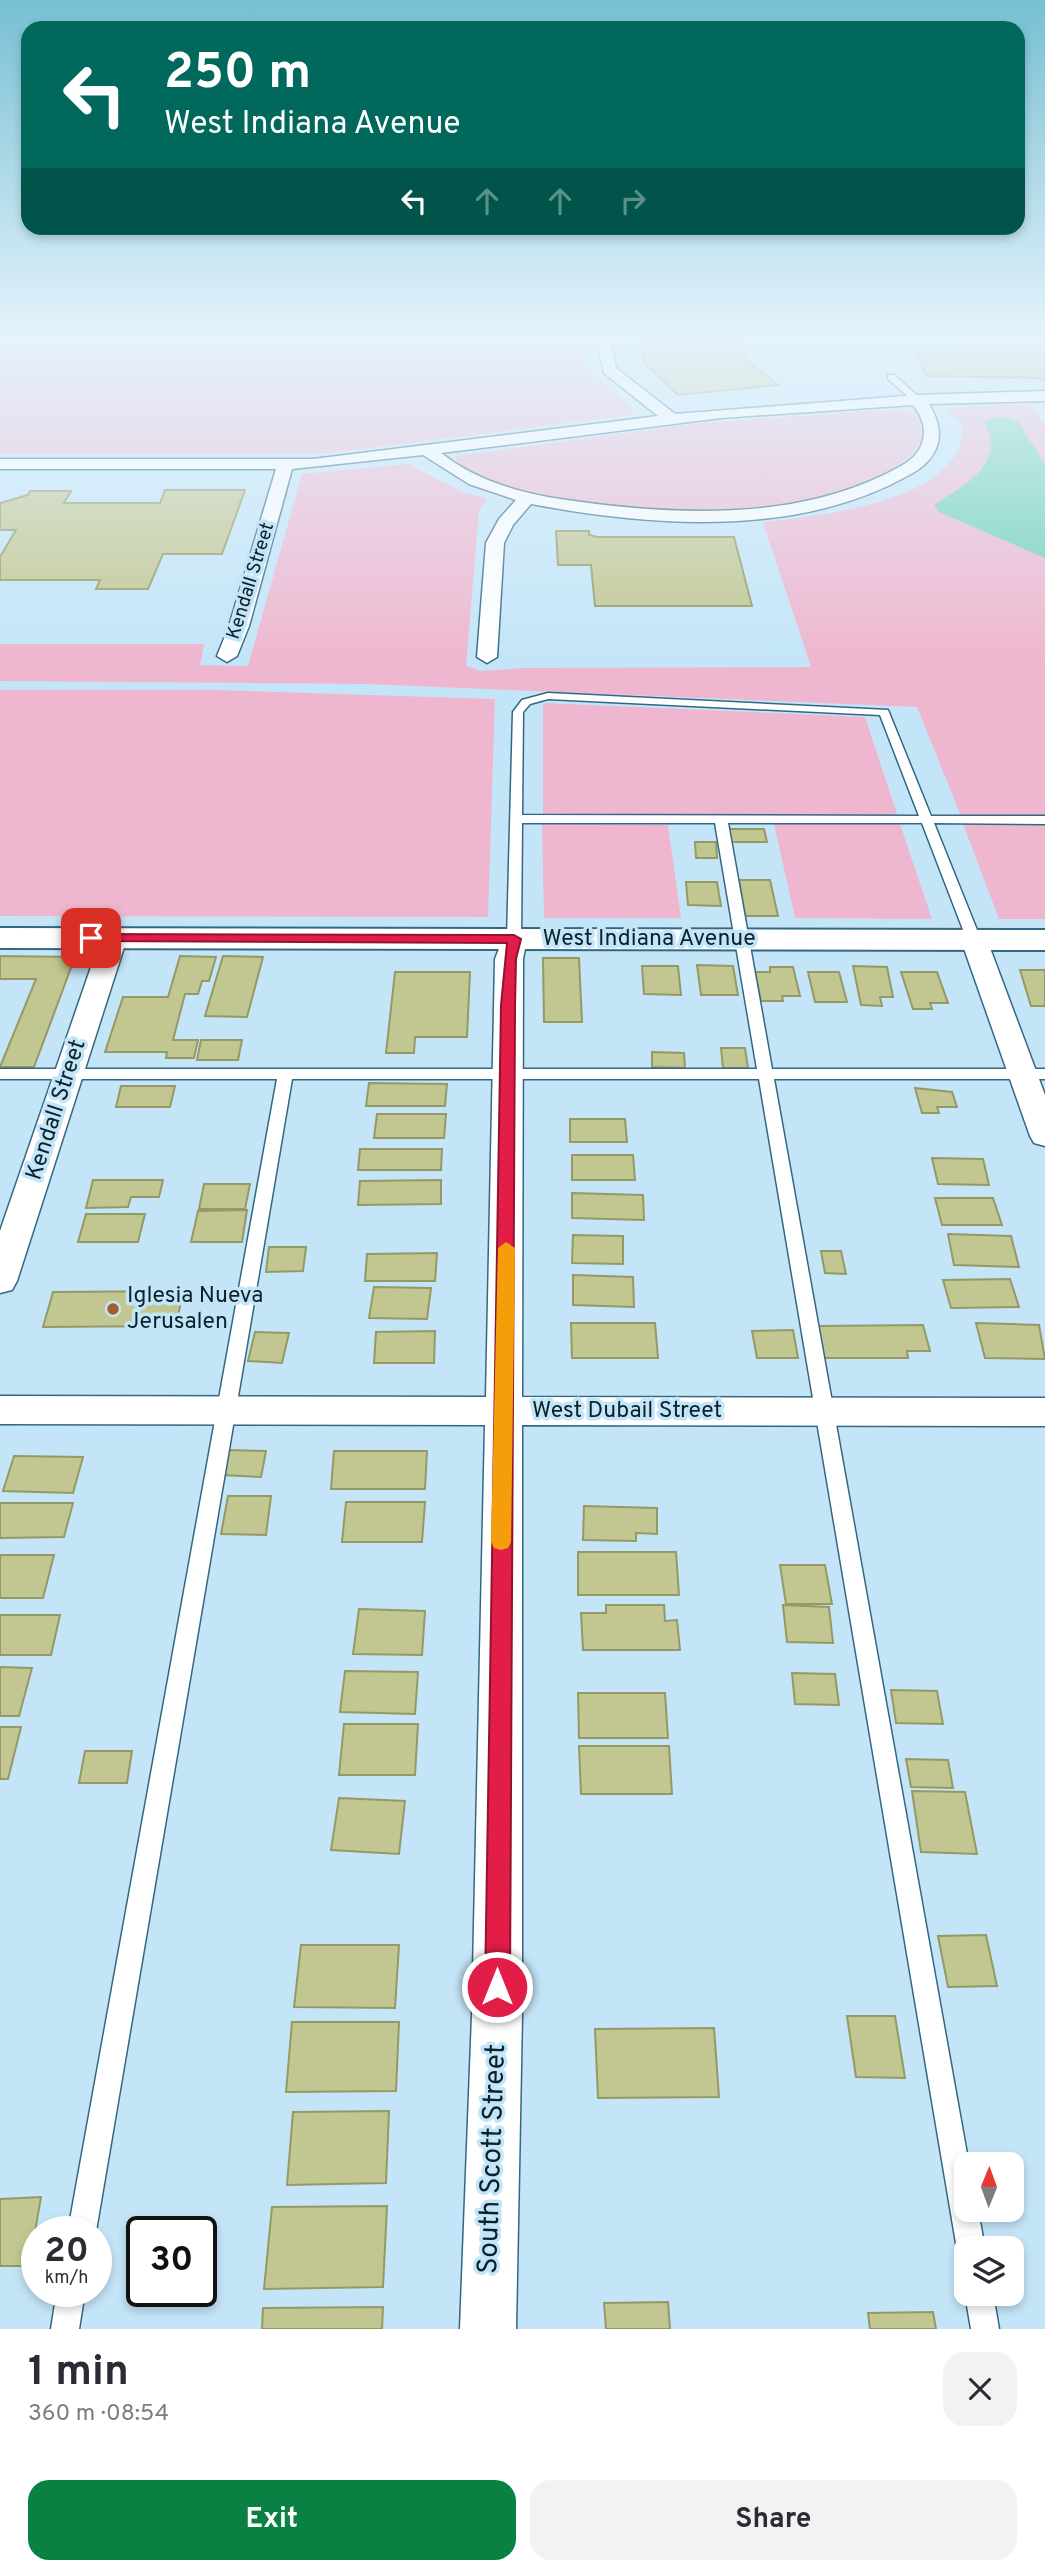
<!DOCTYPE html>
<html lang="en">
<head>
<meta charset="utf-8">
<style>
	body { margin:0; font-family:Overpass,sans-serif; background:#f2f2f3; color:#2b2b33; height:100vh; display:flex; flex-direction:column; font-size:26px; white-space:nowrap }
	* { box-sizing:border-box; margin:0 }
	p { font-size:23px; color:#7c7c81 }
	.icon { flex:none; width:38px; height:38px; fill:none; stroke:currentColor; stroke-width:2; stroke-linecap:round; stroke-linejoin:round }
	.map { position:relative; height:2329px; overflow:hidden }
	.drawer { display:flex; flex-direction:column; background:#fff; flex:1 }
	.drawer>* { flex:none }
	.hud { position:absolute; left:21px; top:21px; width:1004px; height:214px; border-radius:21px; box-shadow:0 4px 10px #0003; background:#00695c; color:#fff; overflow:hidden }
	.needle { width:46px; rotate:1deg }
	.controls { position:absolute; left:954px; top:2152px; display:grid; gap:14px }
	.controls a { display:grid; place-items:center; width:70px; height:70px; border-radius:14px; background:#fff; box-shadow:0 4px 10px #0003; font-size:35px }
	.speed { position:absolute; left:21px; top:2216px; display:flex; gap:14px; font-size:35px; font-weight:700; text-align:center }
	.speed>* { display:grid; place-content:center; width:91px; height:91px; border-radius:50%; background:#fff; box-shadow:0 4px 10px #0003; line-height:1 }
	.speed small { font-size:18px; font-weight:400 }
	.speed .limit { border:4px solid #111; border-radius:10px; background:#fff; color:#111 }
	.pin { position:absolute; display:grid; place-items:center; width:60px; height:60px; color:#fff; margin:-30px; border-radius:14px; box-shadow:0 4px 10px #0006 }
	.me { position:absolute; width:77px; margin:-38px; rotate:0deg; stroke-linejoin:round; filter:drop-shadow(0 0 5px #0008) }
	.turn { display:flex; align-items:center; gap:24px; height:147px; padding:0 28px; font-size:32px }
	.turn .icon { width:91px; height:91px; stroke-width:2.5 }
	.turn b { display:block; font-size:49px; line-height:60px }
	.lanes { display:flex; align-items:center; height:66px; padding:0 28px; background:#0003; justify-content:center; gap:35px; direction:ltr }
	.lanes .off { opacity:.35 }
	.round { display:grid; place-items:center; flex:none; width:74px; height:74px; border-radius:21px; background:#f2f2f3 }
	.head { display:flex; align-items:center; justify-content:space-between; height:119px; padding:0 28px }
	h1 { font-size:42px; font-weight:700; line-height:52px }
	.cta { display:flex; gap:14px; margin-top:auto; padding:14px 28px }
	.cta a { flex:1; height:80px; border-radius:21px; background:#0b8043; color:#fff; font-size:28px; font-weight:700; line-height:80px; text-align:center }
	.cta a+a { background:#f2f2f3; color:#2b2b33 }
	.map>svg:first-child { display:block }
	.green { fill:#efb7cf }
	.water { fill:#6fd0b3 }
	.building { fill:#c2c791; stroke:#959965; stroke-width:2 }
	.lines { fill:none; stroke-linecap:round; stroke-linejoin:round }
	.service-casing { stroke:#326883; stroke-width:3 }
	.minor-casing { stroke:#326883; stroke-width:3 }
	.tertiary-casing { stroke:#326883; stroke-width:4 }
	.service { fill:#fff; fill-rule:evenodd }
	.minor { fill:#fff; fill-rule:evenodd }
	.tertiary { fill:#fff; fill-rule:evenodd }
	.route { fill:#e11d48; stroke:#92132f; stroke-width:2 }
	.slow { fill:#f59e0b }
	.poi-dot { fill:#a35e30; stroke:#c4e5f8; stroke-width:2.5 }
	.labels { text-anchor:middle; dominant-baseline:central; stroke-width:7; stroke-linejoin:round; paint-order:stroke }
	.far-street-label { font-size:19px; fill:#0b222d; stroke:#c4e5f8 }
	.street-label { font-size:23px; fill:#0b222d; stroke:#c4e5f8 }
	.poi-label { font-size:23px; fill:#0b222d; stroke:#c4e5f8; text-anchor:start }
	.near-street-label { font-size:28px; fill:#0b222d; stroke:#c4e5f8 }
</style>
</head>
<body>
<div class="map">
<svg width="1045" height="2329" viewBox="0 0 1045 2329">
	<rect width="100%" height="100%" fill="#c4e5f8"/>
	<!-- green -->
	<g class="green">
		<path d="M 0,333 L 582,333 L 587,369 L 635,411 L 630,415 L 329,453 L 0,454 Z"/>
		<path d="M 1029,404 L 1045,425 L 1045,816 L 961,816 L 917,707 L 367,684 L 0,681 L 0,644 L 204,644 L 200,665 L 248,666 L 302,474 L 408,464 L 462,492 L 485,498 L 486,501 L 479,510 L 466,666 L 481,671 L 522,668 L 811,667 L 763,522 C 818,516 965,502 963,426 L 947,408 Z"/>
		<path d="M 902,409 L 919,417 L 922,439 C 870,535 531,525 456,461 L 457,456 L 463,455 L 701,423 Z"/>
		<path d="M 0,690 L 218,690 L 495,699 L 488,917 L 0,916 Z"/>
		<path d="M 543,703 L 865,717 L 898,817 L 543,817 Z"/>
		<path d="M 542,824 L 668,825 L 681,918 L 544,918 Z"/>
		<path d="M 774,824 L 900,824 L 932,919 L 795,918 Z"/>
		<path d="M 963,824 L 1045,824 L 1045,919 L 999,919 Z"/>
	</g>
	<!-- water -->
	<path class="water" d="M 993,418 L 1009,418 L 1018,422 L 1045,464 L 1045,558 L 939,512 L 934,505 C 966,484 1007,464 984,421 Z"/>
	<!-- building -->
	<g class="building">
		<path d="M 640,333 L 737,333 L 745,359 L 778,385 L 678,395 L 644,363 Z"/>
		<path d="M 965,345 L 1036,345 L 1039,350 L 1045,350 L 1045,381 L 1038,378 L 927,376 L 916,355 L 970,353 Z"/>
		<path d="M 165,490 L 245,490 L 222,554 L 163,554 L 148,589 L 96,589 L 100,580 L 0,580 L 0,557 L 16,530 L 0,530 L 0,503 L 28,495 L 30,491 L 71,491 L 64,503 L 160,503 Z"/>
		<path d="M 556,531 L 589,531 L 589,535 L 597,537 L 734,537 L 752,606 L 595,606 L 591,565 L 558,565 Z"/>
		<path d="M 729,829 L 764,829 L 767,842 L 731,842 Z"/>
		<path d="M 695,842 L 716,842 L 717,858 L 696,858 Z"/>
		<path d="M 739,880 L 770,880 L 778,916 L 745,916 Z"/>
		<path d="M 686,882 L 717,882 L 721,906 L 688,905 Z"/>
		<path d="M 0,956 L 75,957 L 34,1067 L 0,1067 L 36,979 L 0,979 Z"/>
		<path d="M 180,956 L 216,957 L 209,981 L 202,981 L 198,994 L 185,994 L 173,1040 L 198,1040 L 194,1058 L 166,1058 L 167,1052 L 105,1052 L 123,997 L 168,997 Z"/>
		<path d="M 223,956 L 263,957 L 247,1017 L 205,1016 Z"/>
		<path d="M 543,958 L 579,958 L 582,1022 L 544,1022 Z"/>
		<path d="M 697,965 L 733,966 L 738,995 L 701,995 Z"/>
		<path d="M 642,966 L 678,966 L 681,995 L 644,994 Z"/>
		<path d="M 853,966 L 887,967 L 893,997 L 880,997 L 882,1006 L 861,1005 Z"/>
		<path d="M 770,967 L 793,967 L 800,996 L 782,996 L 783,1001 L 761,1001 L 755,972 L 770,972 Z"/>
		<path d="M 1020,970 L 1045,970 L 1045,1006 L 1031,1006 Z"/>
		<path d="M 395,972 L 470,972 L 467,1037 L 415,1037 L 414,1053 L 386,1053 Z"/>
		<path d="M 808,972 L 839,972 L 847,1002 L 815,1002 Z"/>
		<path d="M 901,972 L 937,972 L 948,1003 L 930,1003 L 932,1009 L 913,1009 Z"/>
		<path d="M 201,1040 L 242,1040 L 238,1060 L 197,1060 Z"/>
		<path d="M 721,1048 L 745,1048 L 748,1068 L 723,1068 Z"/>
		<path d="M 652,1052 L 684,1053 L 685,1068 L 652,1067 Z"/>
		<path d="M 369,1083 L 447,1084 L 445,1106 L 366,1106 Z"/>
		<path d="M 121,1086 L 175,1086 L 170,1107 L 116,1107 Z"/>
		<path d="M 915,1088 L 952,1092 L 957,1107 L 937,1107 L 939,1113 L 922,1113 Z"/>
		<path d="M 377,1114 L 446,1114 L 444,1138 L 374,1138 Z"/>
		<path d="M 570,1119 L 625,1119 L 627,1142 L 570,1142 Z"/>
		<path d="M 360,1149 L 442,1149 L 441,1170 L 358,1170 Z"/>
		<path d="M 572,1155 L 633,1155 L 635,1180 L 572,1180 Z"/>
		<path d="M 932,1158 L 983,1159 L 989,1185 L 938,1184 Z"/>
		<path d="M 93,1180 L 163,1180 L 159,1197 L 131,1197 L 128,1207 L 86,1208 Z"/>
		<path d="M 441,1180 L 441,1204 L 358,1205 L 360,1181 Z"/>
		<path d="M 204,1184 L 250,1184 L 245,1209 L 199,1209 Z"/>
		<path d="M 572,1193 L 643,1195 L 644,1220 L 572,1218 Z"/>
		<path d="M 935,1198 L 993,1198 L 1002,1225 L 942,1225 Z"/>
		<path d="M 247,1210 L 242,1242 L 191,1242 L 198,1211 Z"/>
		<path d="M 86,1214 L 145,1214 L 138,1242 L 78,1242 Z"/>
		<path d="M 948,1234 L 1011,1236 L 1019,1267 L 954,1265 Z"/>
		<path d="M 573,1235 L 623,1236 L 623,1264 L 572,1263 Z"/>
		<path d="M 269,1247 L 306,1247 L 303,1271 L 266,1272 Z"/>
		<path d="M 821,1251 L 841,1251 L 846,1274 L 825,1273 Z"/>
		<path d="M 437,1253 L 435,1281 L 365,1281 L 367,1254 Z"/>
		<path d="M 573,1275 L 633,1277 L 634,1307 L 573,1305 Z"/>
		<path d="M 1010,1279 L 1019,1307 L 951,1308 L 943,1280 Z"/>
		<path d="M 374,1287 L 431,1288 L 427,1319 L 369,1318 Z"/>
		<path d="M 183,1291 L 176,1326 L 43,1327 L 53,1292 Z"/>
		<path d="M 571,1323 L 655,1323 L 658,1358 L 572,1358 Z"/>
		<path d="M 976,1323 L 1039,1325 L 1045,1359 L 985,1358 Z"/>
		<path d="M 923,1325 L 930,1351 L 907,1351 L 908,1358 L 824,1358 L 818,1326 Z"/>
		<path d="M 793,1330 L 798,1358 L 757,1358 L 752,1331 Z"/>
		<path d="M 435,1331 L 434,1363 L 374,1363 L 376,1332 Z"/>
		<path d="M 255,1332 L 289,1333 L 282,1363 L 248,1361 Z"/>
		<path d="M 227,1450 L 266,1451 L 261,1477 L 222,1475 Z"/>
		<path d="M 334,1451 L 427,1451 L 425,1489 L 331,1489 Z"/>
		<path d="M 14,1456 L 83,1457 L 73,1493 L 3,1491 Z"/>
		<path d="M 228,1496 L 271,1496 L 266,1535 L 221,1534 Z"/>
		<path d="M 346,1502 L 425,1502 L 422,1542 L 342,1542 Z"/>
		<path d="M 0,1503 L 73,1503 L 64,1537 L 0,1538 Z"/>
		<path d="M 584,1506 L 657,1508 L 657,1534 L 636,1533 L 636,1541 L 583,1540 Z"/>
		<path d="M 578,1552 L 676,1552 L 679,1595 L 578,1595 Z"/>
		<path d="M 0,1555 L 54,1555 L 43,1598 L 0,1598 Z"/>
		<path d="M 780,1565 L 825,1565 L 832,1604 L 786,1604 Z"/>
		<path d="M 606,1605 L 664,1605 L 665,1621 L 677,1620 L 680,1650 L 583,1650 L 581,1613 L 606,1613 Z"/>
		<path d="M 783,1605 L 829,1607 L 833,1643 L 787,1642 Z"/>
		<path d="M 359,1609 L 425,1611 L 422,1655 L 353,1654 Z"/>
		<path d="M 0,1615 L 60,1615 L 51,1655 L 0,1655 Z"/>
		<path d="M 0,1667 L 32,1668 L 19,1716 L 0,1716 Z"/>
		<path d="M 345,1671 L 418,1672 L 415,1714 L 340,1712 Z"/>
		<path d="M 792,1673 L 835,1674 L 839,1705 L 795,1704 Z"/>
		<path d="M 891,1690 L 937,1691 L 943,1724 L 896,1723 Z"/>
		<path d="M 578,1693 L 665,1693 L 668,1738 L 579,1738 Z"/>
		<path d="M 344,1724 L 418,1724 L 415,1775 L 339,1775 Z"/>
		<path d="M 0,1727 L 21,1727 L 8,1779 L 0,1779 Z"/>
		<path d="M 579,1746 L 669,1746 L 672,1794 L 581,1794 Z"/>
		<path d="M 85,1751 L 132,1751 L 127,1783 L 79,1783 Z"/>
		<path d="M 906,1759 L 948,1760 L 953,1788 L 911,1787 Z"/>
		<path d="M 912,1791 L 965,1792 L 977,1854 L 921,1852 Z"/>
		<path d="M 339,1798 L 405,1801 L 399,1854 L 331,1850 Z"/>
		<path d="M 986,1935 L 997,1986 L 948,1987 L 938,1936 Z"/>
		<path d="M 301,1945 L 399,1945 L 395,2008 L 294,2007 Z"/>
		<path d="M 847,2016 L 895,2016 L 905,2078 L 856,2077 Z"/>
		<path d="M 292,2022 L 399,2022 L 396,2091 L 286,2092 Z"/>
		<path d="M 714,2028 L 719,2097 L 598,2098 L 595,2029 Z"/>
		<path d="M 389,2111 L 386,2183 L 287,2185 L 293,2112 Z"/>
		<path d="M 41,2197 L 29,2266 L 0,2266 L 0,2199 Z"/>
		<path d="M 387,2206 L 383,2287 L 264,2289 L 272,2207 Z"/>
		<path d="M 668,2302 L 670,2329 L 606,2329 L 604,2303 Z"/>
		<path d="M 383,2307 L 382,2329 L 262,2329 L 263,2308 Z"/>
		<path d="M 933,2312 L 936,2329 L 870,2329 L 868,2313 Z"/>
	</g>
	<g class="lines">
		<!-- service casing -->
		<g class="service-casing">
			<g id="service">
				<path d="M 888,375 L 894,375 L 920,398 L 920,402 L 914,402 L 888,379 Z"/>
				<path d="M 548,693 L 888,710 L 931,816 L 1045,816 L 1045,824 L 934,823 L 981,940 L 974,944 L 967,940 L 922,823 L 728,823 L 772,1069 L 1045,1069 L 1045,1079 L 774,1079 L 969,2165 L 966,2165 L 966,2210 L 978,2210 L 985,2249 L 966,2249 L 966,2261 L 961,2259 L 957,2249 L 759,1079 L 292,1079 L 96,2231 L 68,2231 L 277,1079 L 0,1079 L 0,1069 L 757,1069 L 715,823 L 522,823 L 521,939 L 514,943 L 507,939 L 513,712 L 522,700 ZM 548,699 L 880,715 L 919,816 L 522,815 L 523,712 L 530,704 Z"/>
				<path d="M 57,2291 L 85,2291 L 79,2329 L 51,2329 Z"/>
				<path d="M 966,2292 L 966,2294 L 993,2294 L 999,2329 L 971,2329 L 965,2294 Z"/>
			</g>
		</g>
		<!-- minor casing -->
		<g class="minor-casing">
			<g id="minor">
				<path d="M 595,333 L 609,333 L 616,368 L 675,414 L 917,395 L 1045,391 L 1045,401 L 929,404 C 947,433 940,458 911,474 C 799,538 654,527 531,504 L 513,525 L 504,543 L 497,657 L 487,663 L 477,657 L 486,543 L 499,519 L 516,500 L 469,484 L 423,455 L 292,469 L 249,626 L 237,656 L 227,662 L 217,656 L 229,626 L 276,469 L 0,469 L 0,459 L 313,459 L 658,416 L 604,373 ZM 913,405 C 932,429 925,453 901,466 C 803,521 681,516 574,501 C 527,495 479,483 441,453 L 721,418 Z"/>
				<path d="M 114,930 L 123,932 L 127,938 L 17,1281 L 12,1290 L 0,1293 L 0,1231 L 101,938 L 105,932 Z"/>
				<path d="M 514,931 L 523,933 L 527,939 L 523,959 L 522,1397 L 1045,1398 L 1045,1426 L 522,1425 L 522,2015 L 516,2329 L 460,2329 L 472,2015 L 485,1425 L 0,1424 L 0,1396 L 486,1397 L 495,959 L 505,933 Z"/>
				<path d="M 974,932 L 983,934 L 987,940 L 1045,1095 L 1045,1146 L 1034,1143 L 1030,1136 L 961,940 L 965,934 Z"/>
			</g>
		</g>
		<!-- tertiary casing -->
		<g class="tertiary-casing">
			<path id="tertiary" d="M 0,928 L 1045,930 L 1045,950 L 0,948 Z"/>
		</g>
		<!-- service -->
		<use href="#service" class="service"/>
		<!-- minor -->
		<use href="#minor" class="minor"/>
		<!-- tertiary -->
		<use href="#tertiary" class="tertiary"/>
	</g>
	<!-- sky -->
	<linearGradient id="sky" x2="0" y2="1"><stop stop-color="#77bfd3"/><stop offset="0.51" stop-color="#e4f3fc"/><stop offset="1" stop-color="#e4f3fc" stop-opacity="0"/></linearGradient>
	<rect width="1045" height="659" fill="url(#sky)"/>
	<!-- route -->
	<path class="route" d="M 91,934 L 514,935 L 521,939 L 516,959 L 515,1005 L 510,1987 L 506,1996 L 497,2000 L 488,1996 L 485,1987 L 501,1005 L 507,943 L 86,941 L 84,938 Z"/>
	<!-- slow -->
	<path class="slow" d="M 506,1242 L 515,1248 L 511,1542 L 508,1548 L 501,1550 L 494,1548 L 491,1542 L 498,1248 Z"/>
	<!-- markers -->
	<circle class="poi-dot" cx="113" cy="1309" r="7"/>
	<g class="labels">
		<!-- far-street labels -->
		<g class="far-street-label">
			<text transform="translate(251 581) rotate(-73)">Kendall Street</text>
		</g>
		<!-- street labels -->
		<g class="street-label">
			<text x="649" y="939">West Indiana Avenue</text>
			<text transform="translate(57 1110) rotate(-72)">Kendall Street</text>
			<text x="627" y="1411">West Dubail Street</text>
		</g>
		<!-- poi labels -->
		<g class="poi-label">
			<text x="127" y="1296">Iglesia Nueva<tspan x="127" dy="26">Jerusalen</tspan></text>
		</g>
		<!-- near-street labels -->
		<g class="near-street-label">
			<text transform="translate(493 2159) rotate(-88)">South Scott Street</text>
		</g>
	</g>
</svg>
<div class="controls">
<a><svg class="needle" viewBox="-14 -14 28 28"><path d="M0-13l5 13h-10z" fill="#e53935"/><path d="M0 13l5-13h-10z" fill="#7c7c81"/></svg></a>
<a><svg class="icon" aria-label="layers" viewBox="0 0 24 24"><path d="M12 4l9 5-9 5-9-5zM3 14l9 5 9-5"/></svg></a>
</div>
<div class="speed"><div>20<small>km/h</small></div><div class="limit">30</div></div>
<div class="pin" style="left:91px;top:938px;background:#d93025"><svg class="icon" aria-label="arrive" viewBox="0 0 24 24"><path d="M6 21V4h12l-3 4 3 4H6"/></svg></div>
<svg class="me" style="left:497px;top:1987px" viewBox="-20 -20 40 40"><circle r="17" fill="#e11d48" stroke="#fff" stroke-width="3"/><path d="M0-11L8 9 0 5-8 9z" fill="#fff"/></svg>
<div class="hud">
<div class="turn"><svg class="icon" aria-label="left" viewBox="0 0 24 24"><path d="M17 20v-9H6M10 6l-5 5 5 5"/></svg><div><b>250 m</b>West Indiana Avenue</div></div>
<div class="lanes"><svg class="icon" aria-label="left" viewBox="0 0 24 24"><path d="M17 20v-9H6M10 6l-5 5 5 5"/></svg><svg class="icon off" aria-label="ahead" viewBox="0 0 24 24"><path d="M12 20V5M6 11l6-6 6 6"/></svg><svg class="icon off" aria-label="ahead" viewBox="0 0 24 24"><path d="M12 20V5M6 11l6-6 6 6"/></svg><svg class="icon off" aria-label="right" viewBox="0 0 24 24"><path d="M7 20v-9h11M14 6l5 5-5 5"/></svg></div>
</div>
</div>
<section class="drawer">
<div class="head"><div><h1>1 min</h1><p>360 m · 08:54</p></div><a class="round"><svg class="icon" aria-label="close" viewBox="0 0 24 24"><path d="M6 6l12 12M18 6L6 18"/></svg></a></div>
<div class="cta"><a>Exit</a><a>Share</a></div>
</section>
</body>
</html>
